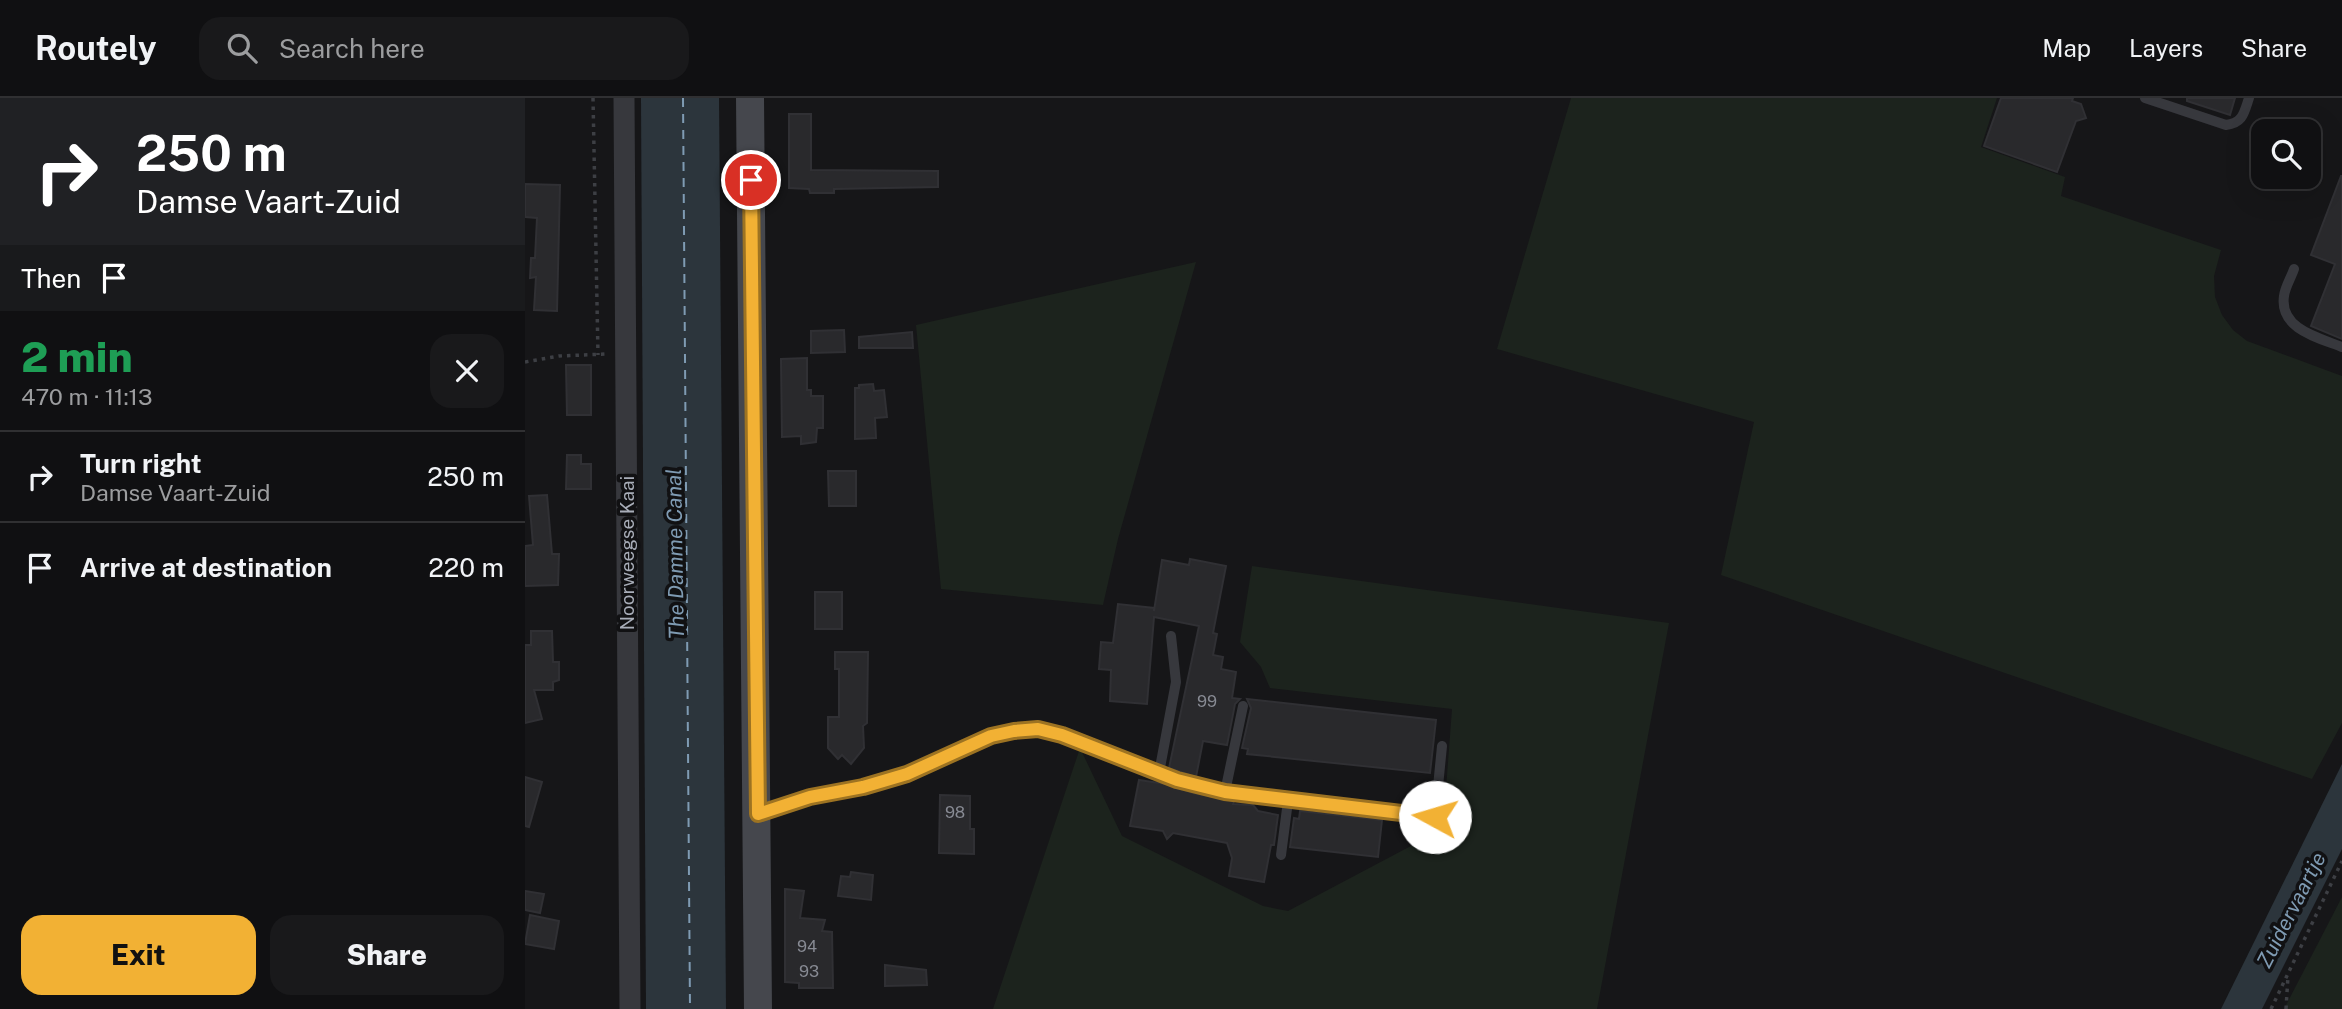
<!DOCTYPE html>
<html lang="en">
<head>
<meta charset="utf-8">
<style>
	body { margin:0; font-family:"Public Sans",sans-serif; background:#19191b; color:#f1f3f6; height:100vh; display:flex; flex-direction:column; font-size:26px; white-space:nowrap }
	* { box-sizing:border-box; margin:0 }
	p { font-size:23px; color:#9c9d9f }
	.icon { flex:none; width:38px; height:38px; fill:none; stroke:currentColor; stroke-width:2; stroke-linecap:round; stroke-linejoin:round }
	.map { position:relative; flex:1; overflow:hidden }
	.drawer { display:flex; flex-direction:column; background:#101012; width:525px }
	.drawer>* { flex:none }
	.banner { background:#202124; color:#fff; overflow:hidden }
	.tools { position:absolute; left:1726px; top:21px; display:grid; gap:14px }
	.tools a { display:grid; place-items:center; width:70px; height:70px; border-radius:14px; background:#101012; box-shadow:0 7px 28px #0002,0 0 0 2px #303032; font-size:35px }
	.pin { position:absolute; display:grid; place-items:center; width:60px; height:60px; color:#fff; margin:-30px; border:4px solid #fff; border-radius:50%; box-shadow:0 2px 7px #0007 }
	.me { position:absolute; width:77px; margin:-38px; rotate:276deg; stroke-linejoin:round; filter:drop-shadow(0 0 5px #0008) }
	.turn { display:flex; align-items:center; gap:24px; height:147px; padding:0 21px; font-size:32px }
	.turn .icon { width:91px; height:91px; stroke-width:2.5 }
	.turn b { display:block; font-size:49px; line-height:60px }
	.then { display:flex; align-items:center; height:66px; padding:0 21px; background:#0003; gap:14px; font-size:26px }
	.round { display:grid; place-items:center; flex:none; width:74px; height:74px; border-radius:21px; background:#19191b }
	.overview { display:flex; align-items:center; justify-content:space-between; height:119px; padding:0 21px }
	h1 { font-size:42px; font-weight:800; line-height:52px; color:#1e9e55 }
	.cta { display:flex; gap:14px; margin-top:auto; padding:14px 21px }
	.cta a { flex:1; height:80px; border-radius:21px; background:#f2b134; color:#111; font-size:28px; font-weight:800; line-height:80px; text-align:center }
	.cta a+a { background:#19191b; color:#f1f3f6 }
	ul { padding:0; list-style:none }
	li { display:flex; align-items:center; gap:21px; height:91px; padding:0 21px; border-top:2px solid #303032 }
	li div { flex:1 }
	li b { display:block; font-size:26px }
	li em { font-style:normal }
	header { display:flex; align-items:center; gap:42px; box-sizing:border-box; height:98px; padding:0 35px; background:#101012; border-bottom:2px solid #303032 }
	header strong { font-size:33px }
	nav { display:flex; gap:38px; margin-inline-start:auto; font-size:24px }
	.search { width:490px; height:63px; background:#19191b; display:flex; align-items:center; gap:18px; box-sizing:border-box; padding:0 24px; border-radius:21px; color:#9c9d9f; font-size:26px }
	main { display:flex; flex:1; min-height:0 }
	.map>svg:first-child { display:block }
	.green { fill:#1c231d }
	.water { fill:#2c353c }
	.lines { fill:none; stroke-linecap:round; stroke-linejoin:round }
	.ferry { stroke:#7f9bb3; stroke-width:2; stroke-dasharray:9 7; stroke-linecap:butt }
	.building { fill:#29292c; stroke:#303034; stroke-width:2 }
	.path { stroke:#3d3f44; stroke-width:3.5; stroke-dasharray:3.5 5; stroke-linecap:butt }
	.lane { stroke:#37383d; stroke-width:10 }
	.street { stroke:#37383d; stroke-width:21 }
	.secondary { stroke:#45474d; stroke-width:28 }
	.route-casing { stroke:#9d7322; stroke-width:18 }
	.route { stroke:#f2b134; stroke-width:12 }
	.labels { text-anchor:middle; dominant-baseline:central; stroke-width:7; stroke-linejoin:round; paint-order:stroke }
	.number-label { font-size:16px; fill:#888b94 }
	.street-label { font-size:19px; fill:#a8adb8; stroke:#111113 }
	.water-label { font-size:21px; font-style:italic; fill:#7f9bb3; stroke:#111113 }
</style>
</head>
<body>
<header>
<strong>Routely</strong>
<div class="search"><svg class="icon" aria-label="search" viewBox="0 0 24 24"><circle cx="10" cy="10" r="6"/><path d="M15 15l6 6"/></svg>Search here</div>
<nav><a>Map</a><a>Layers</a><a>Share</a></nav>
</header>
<main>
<section class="drawer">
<div class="banner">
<div class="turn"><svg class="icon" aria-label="right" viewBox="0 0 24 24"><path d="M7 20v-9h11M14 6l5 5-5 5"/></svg><div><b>250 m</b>Damse Vaart-Zuid</div></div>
<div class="then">Then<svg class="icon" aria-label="arrive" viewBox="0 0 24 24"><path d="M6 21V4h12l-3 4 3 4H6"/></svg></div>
</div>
<div class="overview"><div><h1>2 min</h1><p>470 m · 11:13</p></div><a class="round"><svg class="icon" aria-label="close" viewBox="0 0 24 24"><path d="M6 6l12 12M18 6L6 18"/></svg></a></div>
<ul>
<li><svg class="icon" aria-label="right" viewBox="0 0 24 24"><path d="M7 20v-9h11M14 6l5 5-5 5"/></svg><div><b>Turn right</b><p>Damse Vaart-Zuid</p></div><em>250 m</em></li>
<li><svg class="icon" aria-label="arrive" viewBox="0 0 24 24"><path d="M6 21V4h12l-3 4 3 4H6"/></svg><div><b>Arrive at destination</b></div><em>220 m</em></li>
</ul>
<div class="cta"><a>Exit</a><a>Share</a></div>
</section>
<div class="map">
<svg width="1817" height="911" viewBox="0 0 1817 911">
	<rect width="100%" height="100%" fill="#161618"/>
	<!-- green -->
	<g class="green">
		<path d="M 1046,0 L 1472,0 L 1456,49 L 1540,79 L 1536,98 L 1696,152 L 1689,178 L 1690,199 L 1697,217 L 1708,232 L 1722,243 L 1817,278 L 1817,625 L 1787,681 L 1196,477 L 1229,324 L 972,251 Z"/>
		<path d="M 671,164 L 593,441 L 578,507 L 416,491 L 391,227 Z"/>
		<path d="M 727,468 L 1144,525 L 1072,911 L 468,911 L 555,650 L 597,738 L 738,808 L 763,813 L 918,731 L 927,611 L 745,590 L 736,569 L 715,544 Z"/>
		<path d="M 1817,799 L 1817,911 L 1759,911 Z"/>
	</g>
	<!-- water -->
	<g class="water">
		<path d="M 116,0 L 194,0 L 201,911 L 121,911 Z"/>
		<path d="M 1817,666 L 1817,751 L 1737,911 L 1696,911 Z"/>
	</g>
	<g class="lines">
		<!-- ferry -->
		<path class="ferry" d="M 158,0 L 165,911"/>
	</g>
	<!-- building -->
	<g class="building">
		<path d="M 1476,0 L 1548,0 L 1547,3 L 1556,6 L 1561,20 L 1551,23 L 1532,74 L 1459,48 Z"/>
		<path d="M 1662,0 L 1710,0 L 1705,17 L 1662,3 Z"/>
		<path d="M 264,16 L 286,16 L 286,72 L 413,73 L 413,89 L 309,91 L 309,95 L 285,95 L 284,91 L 264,90 Z"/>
		<path d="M 1816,78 L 1817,78 L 1817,241 L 1786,228 L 1810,166 L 1786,157 Z"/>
		<path d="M 0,86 L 35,87 L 32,213 L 9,212 L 11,179 L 5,180 L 6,160 L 10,160 L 12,120 L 0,119 Z"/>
		<path d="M 319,232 L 320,254 L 286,255 L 286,233 Z"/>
		<path d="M 387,234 L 388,250 L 334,250 L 334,239 Z"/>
		<path d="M 282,260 L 282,292 L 286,292 L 286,298 L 298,298 L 298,330 L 292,330 L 291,344 L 276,346 L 276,338 L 257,339 L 256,261 Z"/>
		<path d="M 41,267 L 66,267 L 66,317 L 42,317 Z"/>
		<path d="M 348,286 L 349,293 L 359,292 L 362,319 L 350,320 L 351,340 L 330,341 L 330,290 L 334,290 L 334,287 Z"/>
		<path d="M 42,357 L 56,357 L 56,366 L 66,366 L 66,391 L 41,391 Z"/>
		<path d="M 303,373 L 331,373 L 331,408 L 304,408 Z"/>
		<path d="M 22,397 L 27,456 L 34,456 L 33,487 L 0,488 L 0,448 L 8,447 L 4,398 Z"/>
		<path d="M 665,461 L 701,468 L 688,535 L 692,536 L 688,557 L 698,559 L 696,571 L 711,574 L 707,600 L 715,601 L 710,606 L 702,647 L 678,643 L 671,679 L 644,670 L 674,528 L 629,519 L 622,606 L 585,603 L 586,572 L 574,571 L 576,544 L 588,545 L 593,506 L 629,510 L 629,513 L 637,462 L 664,467 Z"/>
		<rect x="290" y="494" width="27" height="37"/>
		<path d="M 6,533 L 27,533 L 28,564 L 34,564 L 34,582 L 28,584 L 28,592 L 9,592 L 17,621 L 0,625 L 0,547 L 6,547 Z"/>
		<path d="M 310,554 L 343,554 L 342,625 L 338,628 L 339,650 L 326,666 L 317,657 L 313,661 L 303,650 L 303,619 L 314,619 L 314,571 L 310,571 Z"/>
		<path d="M 722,601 L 911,622 L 905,675 L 722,656 L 723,651 L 717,650 L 726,610 Z"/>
		<path d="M 0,679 L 17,684 L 4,729 L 0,728 Z"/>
		<path d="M 614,682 L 641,686 L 668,695 L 709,703 L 708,706 L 728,707 L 733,713 L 753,717 L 749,747 L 746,747 L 739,784 L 704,778 L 707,760 L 702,745 L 648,735 L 642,741 L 638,733 L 605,728 Z"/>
		<path d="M 415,697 L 445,698 L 445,731 L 449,731 L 449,756 L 414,755 Z"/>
		<path d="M 775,713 L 857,722 L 853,759 L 765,749 L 769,720 L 774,721 Z"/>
		<path d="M 326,774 L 348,777 L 346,802 L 313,798 L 316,778 L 325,779 Z"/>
		<path d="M 260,791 L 279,793 L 275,820 L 300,822 L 297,833 L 307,834 L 308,890 L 274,890 L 274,885 L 260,884 Z"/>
		<path d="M 0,793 L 19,796 L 15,815 L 0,812 Z"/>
		<path d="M 5,817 L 34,823 L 29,851 L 0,846 Z"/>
		<path d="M 360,867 L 401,872 L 402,887 L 360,888 Z"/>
	</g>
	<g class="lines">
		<!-- path -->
		<g class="path">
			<path d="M 68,0 L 73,257"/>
			<path d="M 0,264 L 34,258 L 81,256"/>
			<path d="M 1746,911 L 1817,763"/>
			<path d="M 1761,911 L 1763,878"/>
		</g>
		<!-- lane -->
		<g class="lane">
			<path d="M 1620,0 L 1701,27 C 1718,25 1719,15 1724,0"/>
			<path d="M 1769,171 C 1766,180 1760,189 1759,198 C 1754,231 1794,240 1817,249"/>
			<path d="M 634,675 L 651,584 L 646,538"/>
			<path d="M 700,694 L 718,608"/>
			<path d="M 233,716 L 285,699 L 338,689 L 382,676 L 465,638 L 489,633 L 513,631 L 537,637 L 652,682 L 700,694 L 910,719 L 917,648"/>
			<path d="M 756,757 L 763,703"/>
		</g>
		<!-- street -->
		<path class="street" d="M 99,0 L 105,911"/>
		<!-- secondary -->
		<path class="secondary" d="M 225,0 L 233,911"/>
	</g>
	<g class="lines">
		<!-- route casing -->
		<g class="route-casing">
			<path id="route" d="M 226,82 L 233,716 L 285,699 L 338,689 L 382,676 L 466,638 L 489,633 L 513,631 L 537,637 L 652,682 L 700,694 L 910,719"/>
		</g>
		<!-- route -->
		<use href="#route" class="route"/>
	</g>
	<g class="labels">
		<!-- number labels -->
		<g class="number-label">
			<text x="682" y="603">99</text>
			<text x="430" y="714">98</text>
			<text x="282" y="848">94</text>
			<text x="284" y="873">93</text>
		</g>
		<!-- street labels -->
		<g class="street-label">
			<text transform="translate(102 455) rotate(-90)">Noorweegse Kaai</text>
		</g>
		<!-- water labels -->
		<g class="water-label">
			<text transform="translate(150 456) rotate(-91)">The Damme Canal</text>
			<text transform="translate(1766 812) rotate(-63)">Zuidervaartje</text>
		</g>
	</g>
</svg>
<div class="tools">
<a><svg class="icon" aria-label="search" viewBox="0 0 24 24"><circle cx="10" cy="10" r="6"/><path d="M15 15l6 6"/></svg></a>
</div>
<div class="pin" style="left:226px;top:82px;background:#d93025"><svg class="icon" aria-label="arrive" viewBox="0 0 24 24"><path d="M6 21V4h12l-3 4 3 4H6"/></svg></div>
<svg class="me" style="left:910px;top:719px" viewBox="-20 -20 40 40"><circle r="19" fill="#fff"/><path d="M0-13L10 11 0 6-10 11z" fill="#f2b134"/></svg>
</div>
</main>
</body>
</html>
